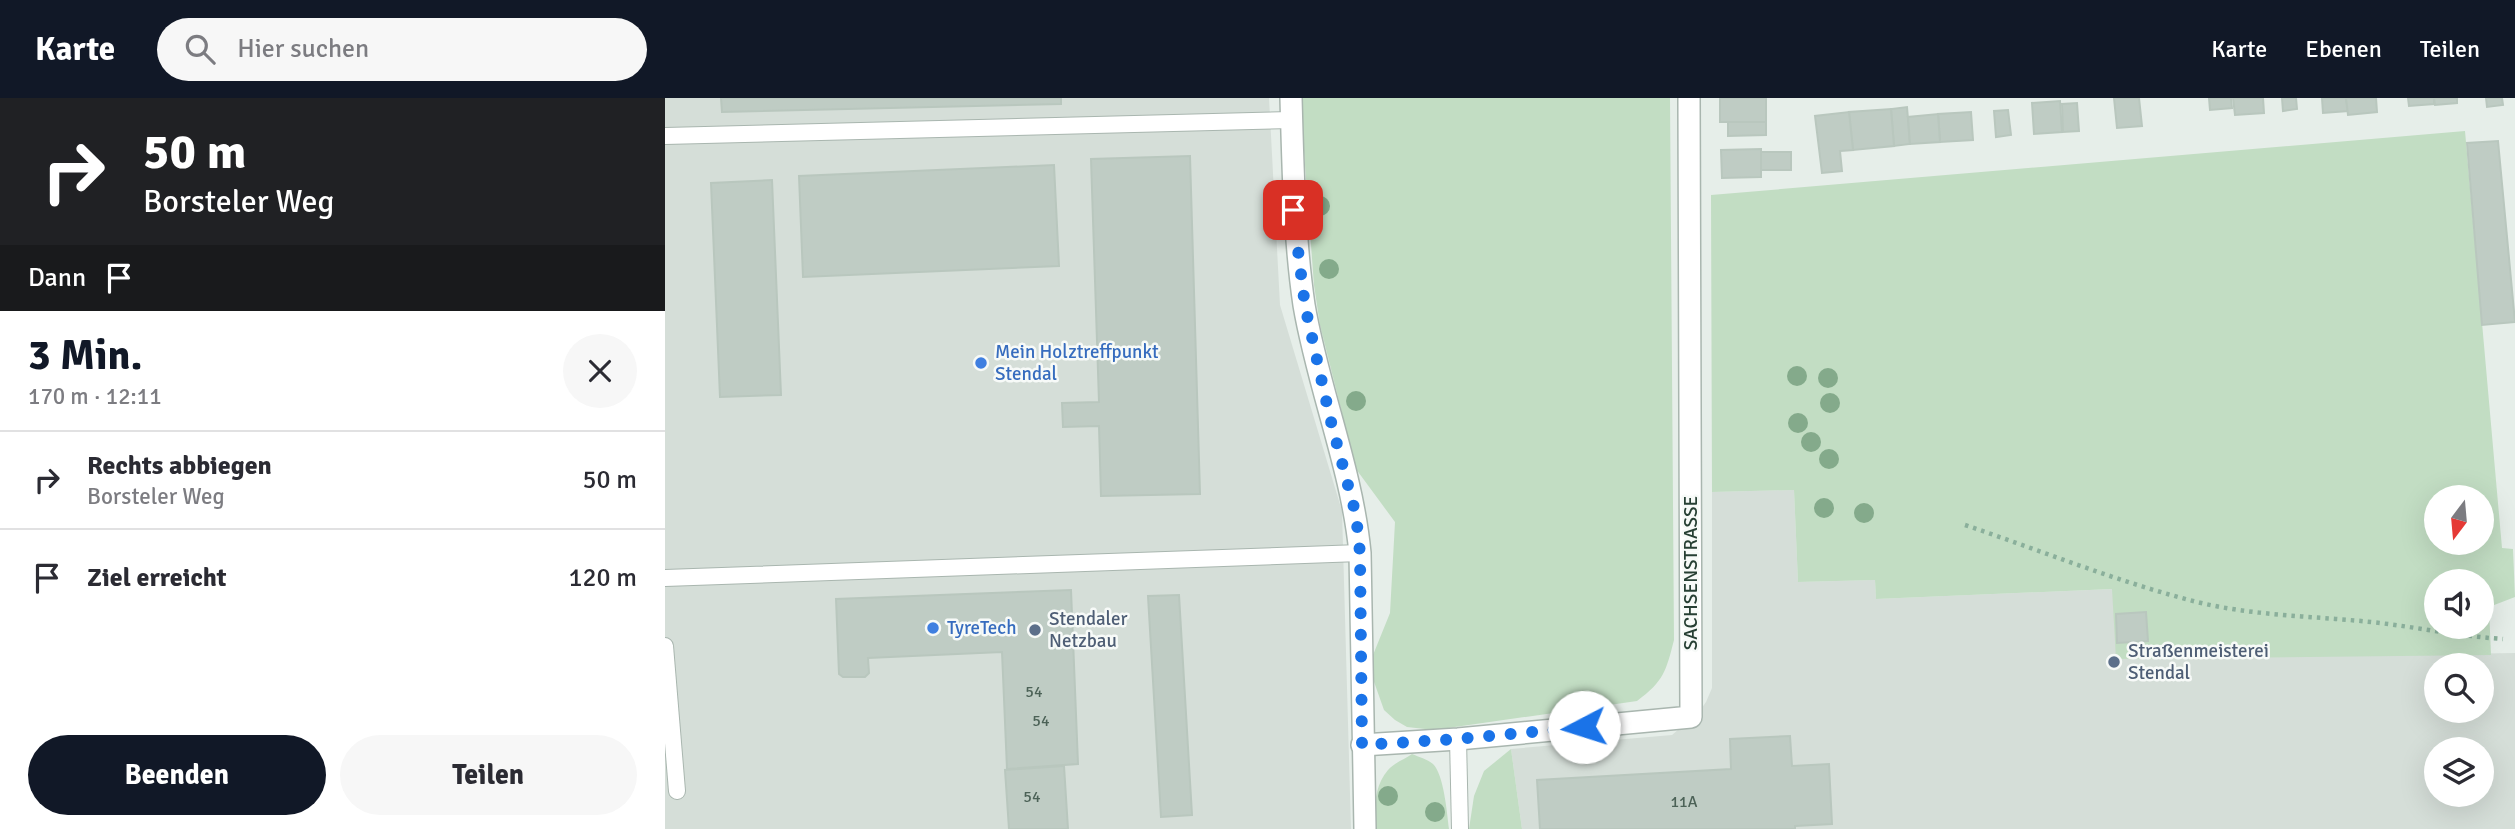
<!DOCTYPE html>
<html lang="de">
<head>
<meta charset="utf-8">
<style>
	body { margin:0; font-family:Signika,sans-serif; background:#f7f7f7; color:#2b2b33; height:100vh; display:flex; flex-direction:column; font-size:26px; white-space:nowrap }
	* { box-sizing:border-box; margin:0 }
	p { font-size:23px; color:#7c7c81 }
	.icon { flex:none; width:38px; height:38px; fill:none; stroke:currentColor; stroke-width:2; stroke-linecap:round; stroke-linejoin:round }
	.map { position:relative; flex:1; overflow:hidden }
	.drawer { display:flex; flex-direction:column; background:#fff; width:665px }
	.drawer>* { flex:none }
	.banner { background:#202124; color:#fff; overflow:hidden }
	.needle { width:46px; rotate:196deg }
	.tools { position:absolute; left:1759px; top:387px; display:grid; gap:14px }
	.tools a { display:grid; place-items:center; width:70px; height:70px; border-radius:50%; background:#fff; box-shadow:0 7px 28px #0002; font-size:35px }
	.pin { position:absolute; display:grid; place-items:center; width:60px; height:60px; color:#fff; margin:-30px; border-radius:14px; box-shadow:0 4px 10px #0006 }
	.me { position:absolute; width:77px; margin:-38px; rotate:265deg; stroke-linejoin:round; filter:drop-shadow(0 0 5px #0008) }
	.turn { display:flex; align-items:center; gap:24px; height:147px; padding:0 28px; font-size:32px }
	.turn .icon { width:91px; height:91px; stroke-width:2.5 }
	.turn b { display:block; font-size:49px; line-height:60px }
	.then { display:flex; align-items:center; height:66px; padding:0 28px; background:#0003; gap:14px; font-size:26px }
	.round { display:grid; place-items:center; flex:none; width:74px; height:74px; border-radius:37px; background:#f7f7f7 }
	.summary { display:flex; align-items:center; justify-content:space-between; height:119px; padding:0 28px }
	h1 { font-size:42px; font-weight:800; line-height:52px; color:#111827 }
	.button { display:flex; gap:14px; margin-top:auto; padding:14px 28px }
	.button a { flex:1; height:80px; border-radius:42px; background:#111827; color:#fff; font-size:28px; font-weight:800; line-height:80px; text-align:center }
	.button a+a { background:#f7f7f7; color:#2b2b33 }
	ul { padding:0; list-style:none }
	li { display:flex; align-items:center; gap:21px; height:98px; padding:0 28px; border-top:2px solid #e1e1e2 }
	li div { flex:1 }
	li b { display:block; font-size:26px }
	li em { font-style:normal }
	header { display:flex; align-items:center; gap:42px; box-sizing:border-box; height:98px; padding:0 35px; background:#111827; color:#fff }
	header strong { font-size:33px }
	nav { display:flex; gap:38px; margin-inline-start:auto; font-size:24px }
	.search { width:490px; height:63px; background:#f7f7f7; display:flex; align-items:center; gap:18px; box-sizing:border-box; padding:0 24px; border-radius:38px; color:#7c7c81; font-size:26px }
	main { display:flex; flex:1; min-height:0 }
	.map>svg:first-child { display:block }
	.built { fill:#d5ded8; fill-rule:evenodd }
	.green { fill:#c2ddc3; fill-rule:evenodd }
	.building { fill:#bfccc4; stroke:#b9c7be; stroke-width:2 }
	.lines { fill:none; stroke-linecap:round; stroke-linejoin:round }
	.service-casing { stroke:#a9b6af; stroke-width:18 }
	.minor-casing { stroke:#a9b6af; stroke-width:24 }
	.path { stroke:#8aaf9b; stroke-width:4.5; stroke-dasharray:3.5 5; stroke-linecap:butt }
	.service { stroke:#fff; stroke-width:16 }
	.minor { stroke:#fff; stroke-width:21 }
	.tree { fill:#84aa8b }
	.route { stroke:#1a73e8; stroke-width:12; stroke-dasharray:0 21.6 }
	.shop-dot { fill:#3f7fe0; stroke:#f7faf8; stroke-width:2.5 }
	.service-dot { fill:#5c6f8a; stroke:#f7faf8; stroke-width:2.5 }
	.labels { text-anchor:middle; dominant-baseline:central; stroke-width:5; stroke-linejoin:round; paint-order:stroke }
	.number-label { font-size:16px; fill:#4c6257 }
	.shop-label { font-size:19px; fill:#366cbe; stroke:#f7faf8; text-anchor:start }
	.street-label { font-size:19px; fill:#263f33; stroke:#f7faf8 }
	.service-label { font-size:19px; fill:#4e5e75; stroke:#f7faf8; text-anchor:start }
</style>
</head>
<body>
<header>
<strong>Karte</strong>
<div class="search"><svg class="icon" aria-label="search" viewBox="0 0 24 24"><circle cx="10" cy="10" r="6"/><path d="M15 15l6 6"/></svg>Hier suchen</div>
<nav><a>Karte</a><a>Ebenen</a><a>Teilen</a></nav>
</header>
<main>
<section class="drawer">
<div class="banner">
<div class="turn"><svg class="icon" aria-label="right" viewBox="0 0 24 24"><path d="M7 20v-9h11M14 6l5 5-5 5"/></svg><div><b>50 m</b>Borsteler Weg</div></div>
<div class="then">Dann<svg class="icon" aria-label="arrive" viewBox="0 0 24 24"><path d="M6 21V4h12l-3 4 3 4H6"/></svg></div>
</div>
<div class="summary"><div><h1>3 Min.</h1><p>170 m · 12:11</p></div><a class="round"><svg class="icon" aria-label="close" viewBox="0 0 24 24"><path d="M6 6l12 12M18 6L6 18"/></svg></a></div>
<ul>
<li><svg class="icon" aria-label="right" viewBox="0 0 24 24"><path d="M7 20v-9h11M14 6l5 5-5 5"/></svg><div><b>Rechts abbiegen</b><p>Borsteler Weg</p></div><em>50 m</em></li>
<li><svg class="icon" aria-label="arrive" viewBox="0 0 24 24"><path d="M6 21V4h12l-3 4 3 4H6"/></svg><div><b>Ziel erreicht</b></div><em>120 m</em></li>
</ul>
<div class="button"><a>Beenden</a><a>Teilen</a></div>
</section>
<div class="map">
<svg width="1850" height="731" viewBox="0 0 1850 731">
	<rect width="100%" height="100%" fill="#e6eee9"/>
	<!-- built -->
	<g class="built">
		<path d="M 0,0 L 604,0 L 615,207 L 677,413 L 686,731 L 0,731 Z"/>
		<path d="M 1129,392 L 1133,484 L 1210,482 L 1211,501 L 1448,491 L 1452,561 L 1850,555 L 1850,731 L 857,731 L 846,651 L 1007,637 L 1034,614 L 1041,604 L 1047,590 L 1047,394 ZM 1771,567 L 1816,567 L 1816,612 L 1771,612 ZM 1771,651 L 1816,651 L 1816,696 L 1771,696 Z"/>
	</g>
	<!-- green -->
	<g class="green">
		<path d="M 635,0 L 1005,0 L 1009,542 C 1001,573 999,583 972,603 L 769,632 L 742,629 L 730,622 L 719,612 L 708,581 L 708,557 L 725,515 L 730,424 L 691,371 L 655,227 L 649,187 Z"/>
		<path d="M 1800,33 L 1837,450 L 1848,451 L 1850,499 L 1824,509 L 1826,557 L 1451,561 L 1447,491 L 1211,501 L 1210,482 L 1133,484 L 1129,392 L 1047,394 L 1046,97 ZM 1771,399 L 1816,399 L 1816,444 L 1771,444 ZM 1771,483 L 1816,483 L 1816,528 L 1771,528 Z"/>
		<path d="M 846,651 L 857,731 L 804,731 L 809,698 L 819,673 Z"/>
		<path d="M 747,656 C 754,659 762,661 768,666 C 779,677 782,715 784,731 L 710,731 C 709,711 709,688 723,672 C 729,665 740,661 747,656 Z"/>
	</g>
	<!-- building -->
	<g class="building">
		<path d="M 56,0 L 396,0 L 396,6 L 57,14 Z"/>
		<rect x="1055" y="0" width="46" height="24"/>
		<path d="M 1449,0 L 1474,0 L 1477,28 L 1452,30 Z"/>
		<path d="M 1544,0 L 1566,0 L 1567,10 L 1545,12 Z"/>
		<path d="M 1568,0 L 1598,0 L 1599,15 L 1570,17 Z"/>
		<path d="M 1617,0 L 1631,0 L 1632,11 L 1618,13 Z"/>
		<path d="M 1657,0 L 1681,0 L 1683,13 L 1658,15 Z"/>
		<path d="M 1681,0 L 1711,0 L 1712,14 L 1683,17 Z"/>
		<path d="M 1743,0 L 1769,0 L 1769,6 L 1744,8 Z"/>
		<path d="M 1769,0 L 1792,0 L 1792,5 L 1770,7 Z"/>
		<path d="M 1821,0 L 1837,0 L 1838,7 L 1822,9 Z"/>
		<path d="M 1395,3 L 1397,34 L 1369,36 L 1367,5 Z"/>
		<path d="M 1412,5 L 1414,33 L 1398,34 L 1397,6 Z"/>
		<path d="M 1242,9 L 1245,46 L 1229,48 L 1226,11 Z"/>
		<path d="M 1226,11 L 1229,48 L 1188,52 L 1184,14 Z"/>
		<path d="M 1343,12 L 1346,37 L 1331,39 L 1329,13 Z"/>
		<path d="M 1184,14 L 1188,52 L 1175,53 L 1177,73 L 1157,75 L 1150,18 Z"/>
		<path d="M 1306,14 L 1308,42 L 1275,44 L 1273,16 Z"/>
		<path d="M 1273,16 L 1275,44 L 1245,46 L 1243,19 Z"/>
		<path d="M 1063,24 L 1101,24 L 1101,37 L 1063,38 Z"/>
		<path d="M 1833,43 L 1850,224 L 1817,227 L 1802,45 Z"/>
		<path d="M 1096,51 L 1096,79 L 1057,80 L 1056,52 Z"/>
		<rect x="1096" y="54" width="30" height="18"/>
		<path d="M 525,58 L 535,396 L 436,398 L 434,328 L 398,329 L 397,305 L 434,304 L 426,61 Z"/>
		<path d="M 389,67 L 394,168 L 138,179 L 134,78 Z"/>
		<path d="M 107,82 L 116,297 L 55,299 L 46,85 Z"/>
		<path d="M 406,492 L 413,666 L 342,671 L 337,554 L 203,560 L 204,575 L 200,579 L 178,579 L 174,576 L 171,501 Z"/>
		<path d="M 514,497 L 527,717 L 496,719 L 483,498 Z"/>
		<path d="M 1481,514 L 1483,543 L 1452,545 L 1451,516 Z"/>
		<path d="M 1125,638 L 1127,668 L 1164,666 L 1167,726 L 1130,728 L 1130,731 L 875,731 L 872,682 L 1066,671 L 1065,641 Z"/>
		<path d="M 399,668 L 403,731 L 344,731 L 340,672 Z"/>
	</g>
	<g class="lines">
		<!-- service casing -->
		<g class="service-casing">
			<g id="service">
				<path d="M 0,38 L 626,22"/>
				<path d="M 0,480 L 695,455"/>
				<path d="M 0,548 L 12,693"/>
				<path d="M 793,641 L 795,731"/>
			</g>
		</g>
		<!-- minor casing -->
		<g class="minor-casing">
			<g id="minor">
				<path d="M 626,0 C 628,69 629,138 639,207 C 653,290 687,371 695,455 L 700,731"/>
				<path d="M 697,647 L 793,641 L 1026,619 L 1024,0"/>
			</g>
		</g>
		<!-- path -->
		<path class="path" d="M 1300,427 C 1377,453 1453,484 1532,504 C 1589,518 1648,518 1706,524 C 1752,529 1792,538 1838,541"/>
		<!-- service -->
		<use href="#service" class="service"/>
		<!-- minor -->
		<use href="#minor" class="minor"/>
	</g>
	<!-- trees -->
	<g class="tree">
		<circle cx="655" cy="108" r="10"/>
		<circle cx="664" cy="171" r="10"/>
		<circle cx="1132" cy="278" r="10"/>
		<circle cx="1163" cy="280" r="10"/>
		<circle cx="691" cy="303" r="10"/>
		<circle cx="1165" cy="305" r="10"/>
		<circle cx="1133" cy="325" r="10"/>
		<circle cx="1146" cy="344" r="10"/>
		<circle cx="1164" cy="361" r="10"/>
		<circle cx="1159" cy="410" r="10"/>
		<circle cx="1199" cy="415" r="10"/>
		<circle cx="723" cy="698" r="10"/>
		<circle cx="770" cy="714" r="10"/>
	</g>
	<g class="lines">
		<!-- route -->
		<path class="route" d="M 628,112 L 640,208 L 665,320 L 691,417 L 695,455 L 697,647 L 793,641 L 919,629"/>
	</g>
	<!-- markers -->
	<g class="shop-dot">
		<circle cx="316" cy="265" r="7"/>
		<circle cx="268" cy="530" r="7"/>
	</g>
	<g class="service-dot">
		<circle cx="370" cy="532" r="7"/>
		<circle cx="1449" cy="564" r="7"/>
	</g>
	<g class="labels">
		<!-- number labels -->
		<g class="number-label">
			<text x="369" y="594">54</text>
			<text x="376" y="623">54</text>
			<text x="367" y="699">54</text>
			<text x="1019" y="704">11A</text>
		</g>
		<!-- shop labels -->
		<g class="shop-label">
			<text x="330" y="254">Mein Holztreffpunkt<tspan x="330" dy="22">Stendal</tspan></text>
			<text x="282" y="530">TyreTech</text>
		</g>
		<!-- street labels -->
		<g class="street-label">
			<text transform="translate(1026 475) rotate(-90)">SACHSENSTRASSE</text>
		</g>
		<!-- service labels -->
		<g class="service-label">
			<text x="384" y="521">Stendaler<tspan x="384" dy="22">Netzbau</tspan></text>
			<text x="1463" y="553">Straßenmeisterei<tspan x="1463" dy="22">Stendal</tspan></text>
		</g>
	</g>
</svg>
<div class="tools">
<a><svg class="needle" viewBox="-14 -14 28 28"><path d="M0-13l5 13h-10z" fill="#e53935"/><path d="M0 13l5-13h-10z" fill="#7c7c81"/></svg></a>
<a><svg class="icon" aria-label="sound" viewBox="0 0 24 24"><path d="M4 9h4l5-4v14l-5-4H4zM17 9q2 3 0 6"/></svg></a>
<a><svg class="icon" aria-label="search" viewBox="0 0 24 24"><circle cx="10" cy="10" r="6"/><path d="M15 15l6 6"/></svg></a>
<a><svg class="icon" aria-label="layers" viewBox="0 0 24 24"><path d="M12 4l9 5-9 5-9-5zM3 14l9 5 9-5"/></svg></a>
</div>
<div class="pin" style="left:628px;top:112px;background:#d93025"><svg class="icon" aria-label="arrive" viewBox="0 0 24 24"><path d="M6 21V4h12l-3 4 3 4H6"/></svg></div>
<svg class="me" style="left:919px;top:629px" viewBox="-20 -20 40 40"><circle r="19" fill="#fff"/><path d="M0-13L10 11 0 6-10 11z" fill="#1a73e8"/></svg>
</div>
</main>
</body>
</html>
